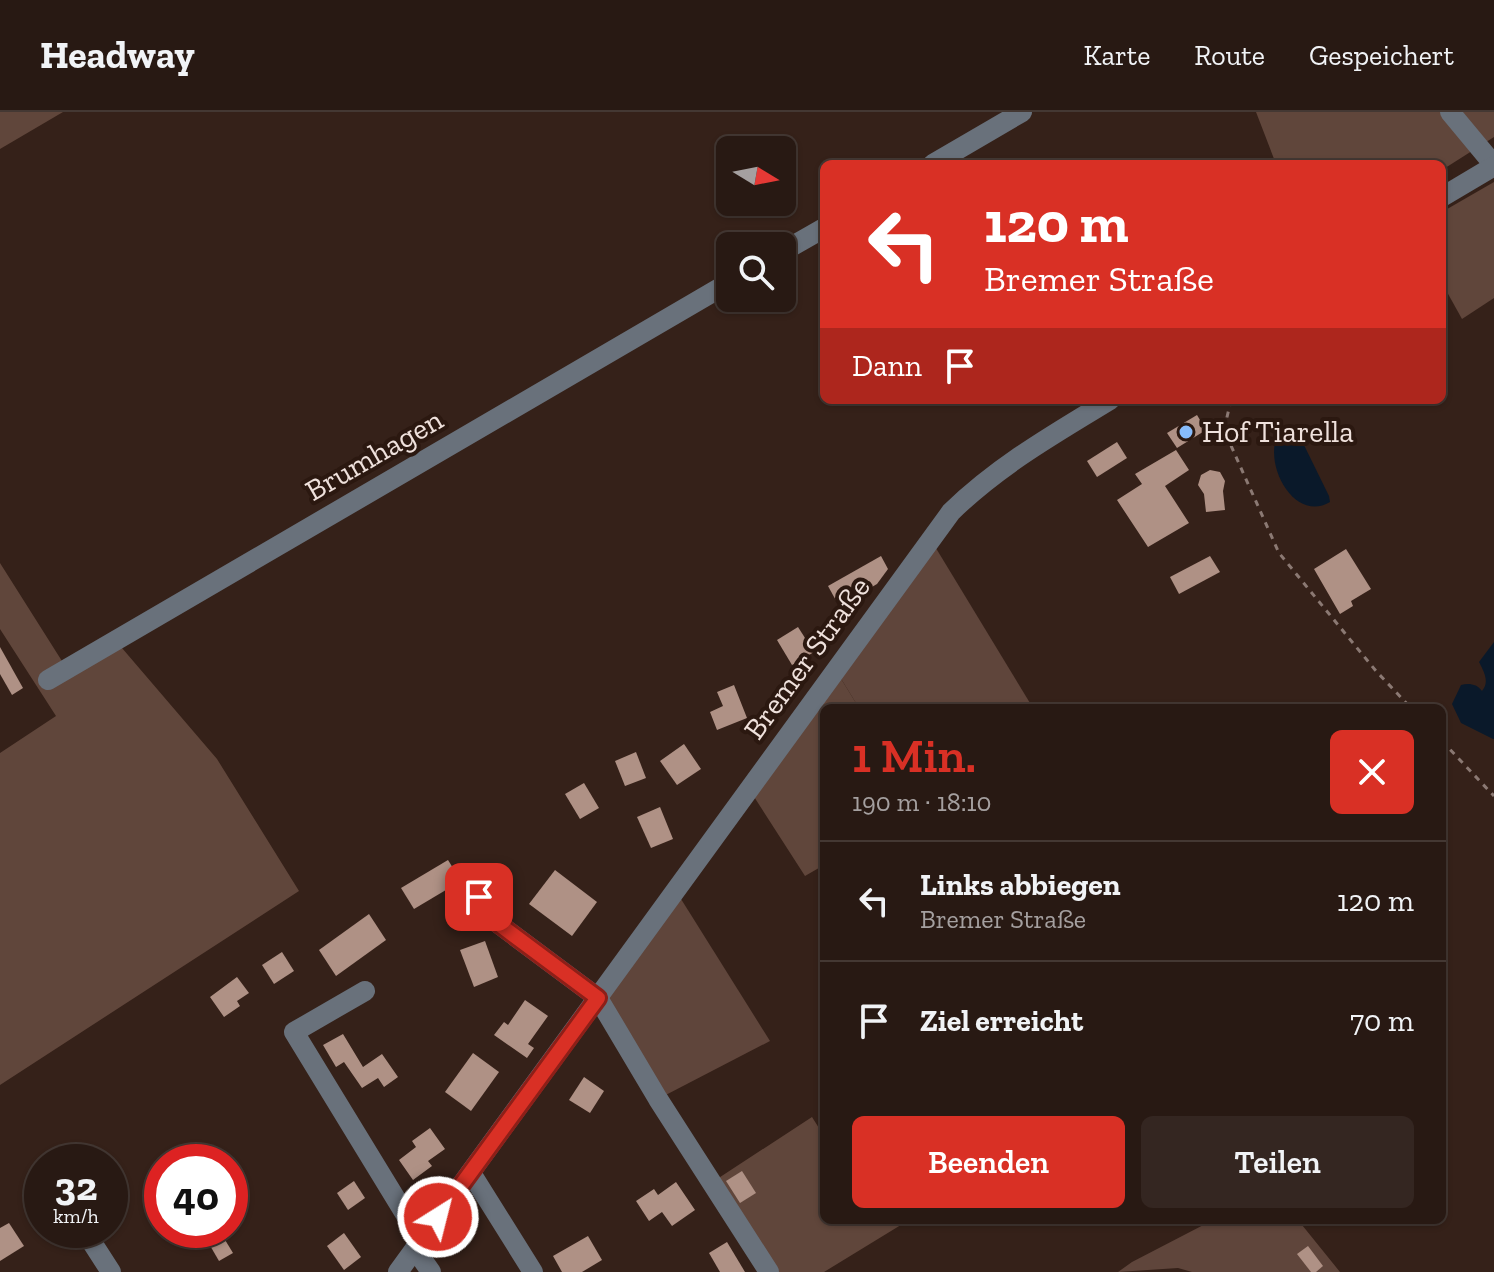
<!DOCTYPE html>
<html lang="de">
<head>
<meta charset="utf-8">
<style>
	body { margin:0; font-family:"Zilla Slab",serif; background:#342621; color:#f1f3f6; height:100vh; display:flex; flex-direction:column; font-size:30px; white-space:nowrap }
	* { box-sizing:border-box; margin:0 }
	p { font-size:26px; color:#a5a0a0 }
	.icon { flex:none; width:44px; height:44px; fill:none; stroke:currentColor; stroke-width:2; stroke-linecap:round; stroke-linejoin:round }
	.map { position:relative; flex:1; overflow:hidden }
	.details { position:absolute; left:820px; top:592px; width:626px; height:520px; display:flex; flex-direction:column; background:#281913; border-radius:12px; box-shadow:0 2px 6px #0004,0 0 0 2px #443833 }
	.details>* { flex:none }
	.top-card { position:absolute; left:820px; top:48px; width:626px; height:244px; border-radius:12px; box-shadow:0 2px 6px #0004,0 0 0 2px #443833; background:#d93025; color:#fff; overflow:hidden }
	.needle { width:52px; rotate:100deg }
	.controls { position:absolute; left:716px; top:24px; display:grid; gap:16px }
	.controls a { display:grid; place-items:center; width:80px; height:80px; border-radius:12px; background:#281913; box-shadow:0 2px 6px #0004,0 0 0 2px #443833; font-size:40px }
	.speed { position:absolute; left:24px; top:1032px; display:flex; gap:16px; font-size:40px; font-weight:700; text-align:center }
	.speed>* { display:grid; place-content:center; width:104px; height:104px; border-radius:50%; background:#281913; box-shadow:0 2px 6px #0004,0 0 0 2px #443833; line-height:1 }
	.speed small { font-size:20px; font-weight:400 }
	.speed .limit { border:12px solid #d22; background:#fff; color:#111 }
	.pin { position:absolute; display:grid; place-items:center; width:68px; height:68px; color:#fff; margin:-34px; border-radius:16px; box-shadow:0 4px 12px #0006 }
	.me { position:absolute; width:88px; margin:-44px; rotate:36deg; stroke-linejoin:round; filter:drop-shadow(0 0 6px #0008) }
	.turn { display:flex; align-items:center; gap:28px; height:168px; padding:0 32px; font-size:36px }
	.turn .icon { width:104px; height:104px; stroke-width:2.5 }
	.turn b { display:block; font-size:56px; line-height:68px }
	.then { display:flex; align-items:center; height:76px; padding:0 32px; background:#0003; gap:16px; font-size:30px }
	.round { display:grid; place-items:center; flex:none; width:84px; height:84px; border-radius:12px; background:#342621 }
	.summary { display:flex; align-items:center; justify-content:space-between; height:136px; padding:0 32px }
	h1 { font-size:48px; font-weight:600; line-height:60px; color:#d93025 }
	.button { display:flex; gap:16px; margin-top:auto; padding:16px 32px }
	.button a { flex:1; height:92px; border-radius:12px; background:#d93025; color:#fff; font-size:32px; font-weight:600; line-height:92px; text-align:center }
	.button a+a { background:#342621; color:#f1f3f6 }
	ul { padding:0; list-style:none }
	li { display:flex; align-items:center; gap:24px; height:120px; padding:0 32px; border-top:2px solid #443833 }
	li div { flex:1 }
	li b { display:block; font-size:30px }
	li em { font-style:normal }
	header { display:flex; align-items:center; gap:48px; box-sizing:border-box; height:112px; padding:0 40px; background:#281913; border-bottom:2px solid #443833 }
	header strong { font-size:38px }
	nav { display:flex; gap:44px; margin-inline-start:auto; font-size:28px }
	.map>svg:first-child { display:block }
	.green { fill:#5f453b }
	.forest { fill:#60463b }
	.water { fill:#0a192a }
	.building { fill:#af9185 }
	.lines { fill:none; stroke-linecap:round; stroke-linejoin:round }
	.path { stroke:#8b7973; stroke-width:3; stroke-dasharray:6 6; stroke-linecap:butt }
	.minor { stroke:#69717b; stroke-width:20 }
	.route-casing { stroke:#8d1f18; stroke-width:20 }
	.route { stroke:#d93025; stroke-width:14 }
	.poi-dot { fill:#87bbfb; stroke:#2b1810; stroke-width:3 }
	.labels { text-anchor:middle; dominant-baseline:central; stroke-width:8; stroke-linejoin:round; paint-order:stroke }
	.poi-label { font-size:30px; fill:#efe1dc; stroke:#2b1810; text-anchor:start }
	.street-label { font-size:30px; fill:#efe1dc; stroke:#2b1810 }
</style>
</head>
<body>
<header>
<strong>Headway</strong>
<nav><a>Karte</a><a>Route</a><a>Gespeichert</a></nav>
</header>
<div class="map">
<svg width="1494" height="1160" viewBox="0 0 1494 1160">
	<rect width="100%" height="100%" fill="#352119"/>
	<!-- green -->
	<g class="green">
		<path d="M 931,428 L 1033,596 L 859,596 L 835,557 Z"/>
		<path d="M 676,779 L 770,929 L 658,987 L 598,886 Z"/>
		<path d="M 1213,1108 L 1298,1108 L 1340,1160 L 1192,1160 L 1178,1156 L 1118,1160 L 1132,1150 Z"/>
	</g>
	<!-- forest -->
	<g class="forest">
		<path d="M 0,0 L 63,0 L 0,37 Z"/>
		<path d="M 1256,0 L 1494,0 L 1494,25 L 1442,58 L 1442,52 L 1276,52 Z"/>
		<path d="M 1494,70 L 1494,186 L 1462,207 L 1442,171 L 1442,100 Z"/>
		<path d="M 0,451 L 67,557 L 116,529 L 217,647 L 299,779 L 0,973 L 0,641 L 56,604 L 0,517 Z"/>
		<path d="M 835,557 L 859,596 L 824,596 L 824,753 L 805,764 L 749,677 Z"/>
		<path d="M 812,1005 L 824,1024 L 824,1108 L 909,1108 L 824,1160 L 769,1160 L 711,1071 Z"/>
	</g>
	<!-- water -->
	<g class="water">
		<path d="M 1288,317 L 1302,329 L 1329,384 L 1330,390 C 1294,412 1260,349 1280,318 Z"/>
		<path d="M 1494,530 L 1494,627 L 1493,627 L 1461,611 L 1452,592 L 1461,573 C 1469,571 1477,572 1482,579 C 1490,570 1484,560 1479,550 Z"/>
	</g>
	<!-- building -->
	<g class="building">
		<path d="M 1197,303 L 1206,318 L 1177,336 L 1167,321 Z"/>
		<path d="M 1117,330 L 1127,346 L 1097,365 L 1087,349 Z"/>
		<path d="M 1176,338 L 1189,358 L 1165,374 L 1189,411 L 1148,435 L 1117,388 L 1142,372 L 1135,362 Z"/>
		<path d="M 1210,358 L 1220,360 L 1225,369 L 1223,379 L 1225,398 L 1206,400 L 1204,382 L 1198,373 L 1201,363 Z"/>
		<path d="M 1346,437 L 1371,477 L 1351,489 L 1353,494 L 1340,502 L 1314,457 Z"/>
		<path d="M 881,444 L 888,457 L 877,472 L 839,494 L 828,474 Z"/>
		<path d="M 1210,444 L 1220,460 L 1179,482 L 1170,465 Z"/>
		<path d="M 798,515 L 814,540 L 792,553 L 777,528 Z"/>
		<path d="M 0,535 L 23,576 L 12,583 L 0,562 Z"/>
		<path d="M 734,573 L 747,606 L 717,618 L 710,600 L 723,594 L 717,580 Z"/>
		<path d="M 684,632 L 701,657 L 677,673 L 660,649 Z"/>
		<path d="M 636,640 L 646,666 L 625,674 L 615,649 Z"/>
		<path d="M 584,671 L 599,696 L 580,707 L 565,682 Z"/>
		<path d="M 660,695 L 673,727 L 651,736 L 637,705 Z"/>
		<path d="M 448,748 L 461,769 L 414,797 L 401,776 Z"/>
		<path d="M 555,758 L 597,790 L 572,824 L 529,792 Z"/>
		<path d="M 369,802 L 386,828 L 336,864 L 319,838 Z"/>
		<path d="M 485,829 L 498,865 L 474,875 L 460,838 Z"/>
		<path d="M 282,840 L 294,859 L 274,872 L 262,853 Z"/>
		<path d="M 237,865 L 249,881 L 237,889 L 240,894 L 224,905 L 210,885 Z"/>
		<path d="M 525,888 L 548,904 L 528,932 L 534,936 L 527,946 L 494,923 L 504,910 L 508,913 Z"/>
		<path d="M 343,922 L 363,955 L 382,942 L 398,965 L 384,975 L 378,966 L 362,976 L 344,950 L 336,955 L 323,933 Z"/>
		<path d="M 473,941 L 499,960 L 471,999 L 445,980 Z"/>
		<path d="M 584,965 L 604,979 L 590,1001 L 569,988 Z"/>
		<path d="M 430,1016 L 445,1037 L 428,1049 L 432,1054 L 413,1068 L 399,1048 L 416,1035 L 412,1029 Z"/>
		<path d="M 742,1059 L 756,1081 L 740,1091 L 726,1069 Z"/>
		<path d="M 354,1069 L 365,1086 L 348,1098 L 337,1081 Z"/>
		<path d="M 676,1070 L 695,1098 L 672,1114 L 662,1100 L 649,1109 L 636,1089 L 654,1077 L 658,1083 Z"/>
		<path d="M 9,1111 L 24,1134 L 0,1149 L 0,1116 Z"/>
		<path d="M 201,1118 L 219,1118 L 233,1141 L 219,1149 Z"/>
		<path d="M 344,1121 L 361,1145 L 344,1158 L 327,1134 Z"/>
		<path d="M 588,1124 L 602,1148 L 582,1160 L 562,1160 L 553,1144 Z"/>
		<path d="M 727,1130 L 745,1160 L 720,1160 L 709,1141 Z"/>
		<path d="M 1308,1134 L 1323,1154 L 1316,1160 L 1311,1160 L 1297,1142 Z"/>
	</g>
	<g class="lines">
		<!-- path -->
		<g class="path">
			<path d="M 1231,288 L 1224,318 L 1279,441 L 1376,559 L 1411,596"/>
			<path d="M 1442,629 L 1494,684"/>
		</g>
		<!-- minor -->
		<g class="minor">
			<path d="M 1450,0 L 1494,53"/>
			<path d="M 933,52 L 1022,0"/>
			<path d="M 1442,85 L 1494,54"/>
			<path d="M 782,140 L 824,116"/>
			<path d="M 48,568 L 730,170"/>
			<path d="M 479,785 L 488,804 L 598,886 L 658,987 L 769,1160"/>
			<path d="M 365,879 L 294,920 L 421,1128"/>
			<path d="M 471,1061 L 533,1160"/>
			<path d="M 84,1118 L 111,1160"/>
			<path d="M 415,1137 L 431,1160"/>
			<path d="M 398,1160 L 951,400 C 998,354 1054,322 1110,288"/>
		</g>
	</g>
	<g class="lines">
		<!-- route casing -->
		<g class="route-casing">
			<path id="route" d="M 438,1105 L 598,886 L 488,804 L 479,785"/>
		</g>
		<!-- route -->
		<use href="#route" class="route"/>
	</g>
	<!-- markers -->
	<circle class="poi-dot" cx="1186" cy="320" r="8"/>
	<g class="labels">
		<!-- poi labels -->
		<g class="poi-label">
			<text x="1202" y="320">Hof Tiarella</text>
		</g>
		<!-- street labels -->
		<g class="street-label">
			<text transform="translate(374 343) rotate(-30)">Brumhagen</text>
			<text transform="translate(807 546) rotate(-54)">Bremer Straße</text>
		</g>
	</g>
</svg>
<div class="controls">
<a><svg class="needle" viewBox="-14 -14 28 28"><path d="M0-13l5 13h-10z" fill="#e53935"/><path d="M0 13l5-13h-10z" fill="#a5a0a0"/></svg></a>
<a><svg class="icon" aria-label="search" viewBox="0 0 24 24"><circle cx="10" cy="10" r="6"/><path d="M15 15l6 6"/></svg></a>
</div>
<div class="speed"><div>32<small>km/h</small></div><div class="limit">40</div></div>
<div class="pin" style="left:479px;top:785px;background:#d93025"><svg class="icon" aria-label="arrive" viewBox="0 0 24 24"><path d="M6 21V4h12l-3 4 3 4H6"/></svg></div>
<svg class="me" style="left:438px;top:1105px" viewBox="-20 -20 40 40"><circle r="17" fill="#d93025" stroke="#fff" stroke-width="3"/><path d="M0-11L8 9 0 5-8 9z" fill="#fff"/></svg>
<div class="top-card">
<div class="turn"><svg class="icon" aria-label="left" viewBox="0 0 24 24"><path d="M17 20v-9H6M10 6l-5 5 5 5"/></svg><div><b>120 m</b>Bremer Straße</div></div>
<div class="then">Dann<svg class="icon" aria-label="arrive" viewBox="0 0 24 24"><path d="M6 21V4h12l-3 4 3 4H6"/></svg></div>
</div>
<section class="details">
<div class="summary"><div><h1>1 Min.</h1><p>190 m · 18:10</p></div><a class="round" style="background:#d93025;color:#fff"><svg class="icon" aria-label="close" viewBox="0 0 24 24"><path d="M6 6l12 12M18 6L6 18"/></svg></a></div>
<ul>
<li><svg class="icon" aria-label="left" viewBox="0 0 24 24"><path d="M17 20v-9H6M10 6l-5 5 5 5"/></svg><div><b>Links abbiegen</b><p>Bremer Straße</p></div><em>120 m</em></li>
<li><svg class="icon" aria-label="arrive" viewBox="0 0 24 24"><path d="M6 21V4h12l-3 4 3 4H6"/></svg><div><b>Ziel erreicht</b></div><em>70 m</em></li>
</ul>
<div class="button"><a>Beenden</a><a>Teilen</a></div>
</section>
</div>
</body>
</html>
